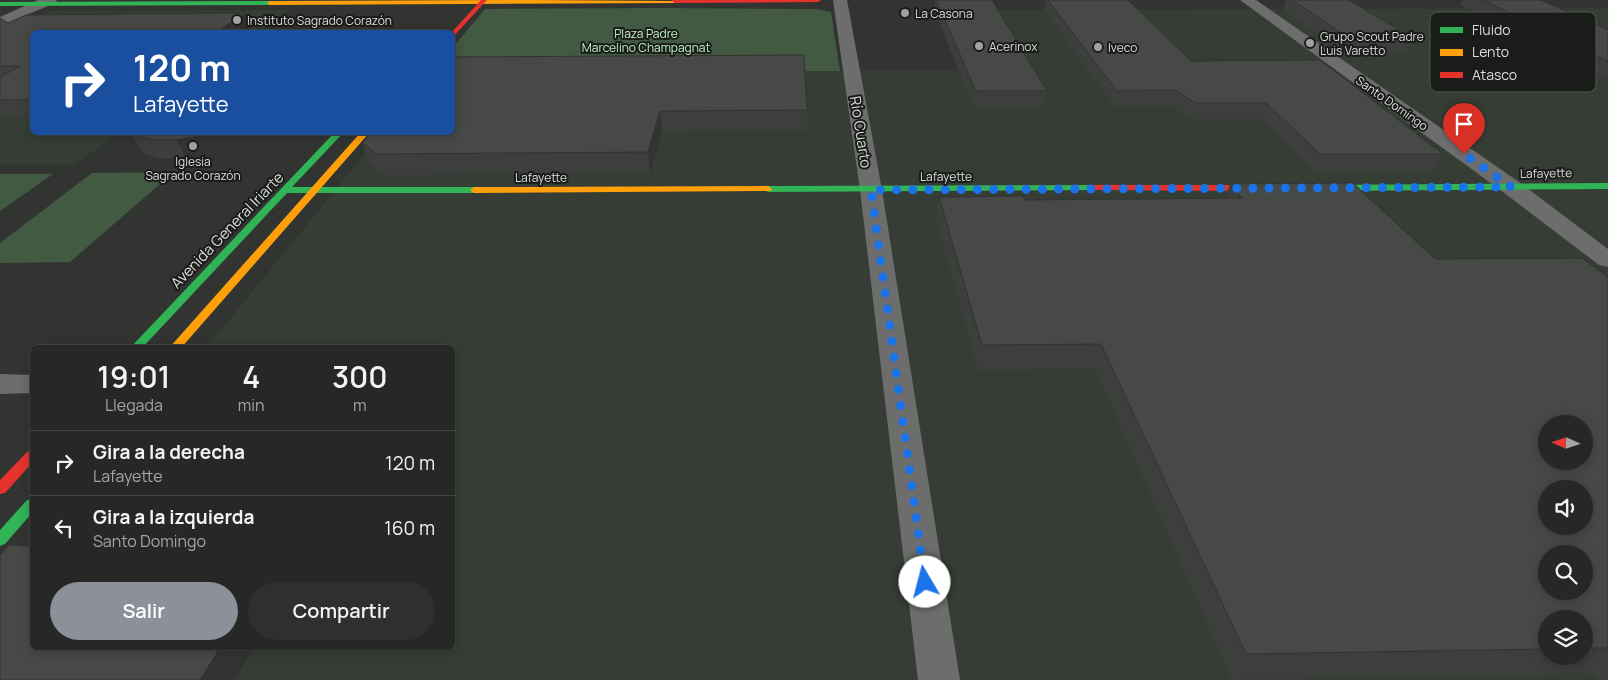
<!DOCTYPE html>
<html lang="es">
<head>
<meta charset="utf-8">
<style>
	body { margin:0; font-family:Manrope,sans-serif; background:#2e2f2e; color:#f1f3f6; height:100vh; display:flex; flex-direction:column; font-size:19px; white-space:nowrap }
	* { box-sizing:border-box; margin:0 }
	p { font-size:16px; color:#a4a5a7 }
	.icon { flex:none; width:28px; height:28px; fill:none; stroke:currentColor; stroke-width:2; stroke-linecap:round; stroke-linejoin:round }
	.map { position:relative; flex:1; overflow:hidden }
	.sheet { position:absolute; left:30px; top:345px; width:425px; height:305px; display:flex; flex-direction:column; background:#262726; border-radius:8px; box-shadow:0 2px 12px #0003,0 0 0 1px #424443 }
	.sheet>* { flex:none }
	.top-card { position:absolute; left:30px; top:30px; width:425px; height:105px; border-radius:8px; box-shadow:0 2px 12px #0003,0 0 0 1px #424443; background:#1a4fa0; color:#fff; overflow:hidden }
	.needle { width:32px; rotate:273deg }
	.tools { position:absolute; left:1538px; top:415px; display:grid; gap:10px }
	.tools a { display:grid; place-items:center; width:55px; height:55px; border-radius:50%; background:#262726; box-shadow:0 2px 12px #0003,0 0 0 1px #424443; font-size:25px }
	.pin { position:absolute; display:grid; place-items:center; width:42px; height:42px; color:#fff; margin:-51px -21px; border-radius:50% 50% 50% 0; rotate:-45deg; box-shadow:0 0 5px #0007 }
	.pin .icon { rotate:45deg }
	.me { position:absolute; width:55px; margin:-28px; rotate:352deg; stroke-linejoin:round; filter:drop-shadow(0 0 4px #0008) }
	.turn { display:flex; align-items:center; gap:18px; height:105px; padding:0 20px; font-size:22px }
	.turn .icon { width:65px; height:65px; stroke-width:2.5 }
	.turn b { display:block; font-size:35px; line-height:42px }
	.eta { display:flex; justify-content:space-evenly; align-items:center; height:85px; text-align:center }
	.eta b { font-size:30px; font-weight:600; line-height:35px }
	.cta { display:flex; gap:10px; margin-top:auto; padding:10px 20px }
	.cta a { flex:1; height:58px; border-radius:30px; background:#8c9099; color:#fff; font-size:20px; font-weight:600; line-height:58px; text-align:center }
	.cta a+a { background:#2e2f2e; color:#f1f3f6 }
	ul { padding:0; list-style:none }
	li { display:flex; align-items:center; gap:15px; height:65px; padding:0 20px; border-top:1px solid #424443 }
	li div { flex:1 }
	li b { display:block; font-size:19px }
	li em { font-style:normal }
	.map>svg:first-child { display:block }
	.built { fill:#353d35; fill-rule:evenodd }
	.green { fill:#425942 }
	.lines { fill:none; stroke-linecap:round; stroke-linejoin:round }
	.street { fill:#6d6d6d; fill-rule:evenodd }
	.fast { fill:#30b455; fill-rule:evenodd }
	.slow { fill:#ff9f0a; fill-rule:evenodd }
	.jam { fill:#e5322d; fill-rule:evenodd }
	.wall { fill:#3d3f3d; fill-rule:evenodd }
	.shaded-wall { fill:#323332 }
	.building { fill:#474947; stroke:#323332; fill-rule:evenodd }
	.route { stroke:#1a73e8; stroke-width:9; stroke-dasharray:0 16.2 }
	.poi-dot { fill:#a0a2a0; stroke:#1a1c1a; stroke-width:2 }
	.labels { text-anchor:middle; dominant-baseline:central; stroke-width:4; stroke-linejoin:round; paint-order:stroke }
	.far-poi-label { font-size:12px; fill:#dbdedb; stroke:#1a1c1a; text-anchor:start }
	.far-park-label { font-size:12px; fill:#bef0c0; stroke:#1a1c1a }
	.far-street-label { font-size:12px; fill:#dbdedb; stroke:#1a1c1a }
	.street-label { font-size:15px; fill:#dbdedb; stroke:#1a1c1a }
	.key { fill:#1a1c1a; stroke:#545654; stroke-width:1 }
	.key-label { font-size:14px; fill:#dbdedb }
</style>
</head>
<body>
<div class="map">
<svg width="1608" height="680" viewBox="0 0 1608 680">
	<rect width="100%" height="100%" fill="#323432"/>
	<!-- built -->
	<g class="built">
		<path d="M 1608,8 L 1608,680 L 0,680 L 32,648 L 452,648 L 452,348 L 207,347 L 382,133 L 452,132 L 453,71 L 960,71 L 936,10 ZM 1546,424 L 1584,424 L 1584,461 L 1546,461 ZM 1546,489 L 1584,489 L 1584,526 L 1546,526 ZM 1546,554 L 1584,554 L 1584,591 L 1546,591 ZM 1546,619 L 1584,619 L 1584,656 L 1546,656 Z"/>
		<path d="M 289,10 L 258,32 L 32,32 L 32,132 L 119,133 L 75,164 L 0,164 L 0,29 L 25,18 L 52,11 Z"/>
	</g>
	<!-- green -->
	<g class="green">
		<path d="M 660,8 L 816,9 L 831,12 L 840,71 L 453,71 L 453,47 L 485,9 Z"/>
		<path d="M 174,172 L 70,262 L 0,263 L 0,243 L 92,173 Z"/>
		<path d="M 0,174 L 53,174 L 0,211 Z"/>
	</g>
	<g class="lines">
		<!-- street -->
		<g class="street">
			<path d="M 38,0 L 57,0 L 55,3 L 0,26 L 0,17 Z"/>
			<path d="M 833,0 L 847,0 L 882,190 L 960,680 L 918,680 L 860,190 Z"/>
			<path d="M 1240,0 L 1256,0 L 1519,182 L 1608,249 L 1608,267 L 1599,265 L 1503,192 Z"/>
			<path d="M 0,374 L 32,375 L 32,393 L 0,394 Z"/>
		</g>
		<!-- fast -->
		<g class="fast">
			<path d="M 0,2 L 270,1 L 273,3 L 270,5 L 0,6 Z"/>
			<path d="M 335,132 L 344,132 L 292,187 L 474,187 L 478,190 L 474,193 L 287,193 L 142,348 L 130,348 Z"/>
			<path d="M 1608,183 L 1608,189 L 1320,191 L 1316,188 L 1320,185 Z"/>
			<path d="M 1091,185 L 1094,186 L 1094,190 L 768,192 L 764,189 L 768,186 Z"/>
			<path d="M 32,499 L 32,513 L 5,544 L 0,546 L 0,530 L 27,500 Z"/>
		</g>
		<!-- slow -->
		<g class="slow">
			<path d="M 533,0 L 677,1 L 674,3 L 270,5 L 267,3 L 270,1 Z"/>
			<path d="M 361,132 L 370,132 L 181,348 L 169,348 Z"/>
			<path d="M 768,186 L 772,189 L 771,191 L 474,193 L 470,190 L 474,187 Z"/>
		</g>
		<!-- jam -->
		<g class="jam">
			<path d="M 481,0 L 487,0 L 452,38 L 452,32 Z"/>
			<path d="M 672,0 L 821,0 L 818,2 L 674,3 Z"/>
			<path d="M 1091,185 L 1267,185 L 1271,188 L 1267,191 L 1088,190 L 1088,186 Z"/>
			<path d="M 32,450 L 32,463 L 5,493 L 0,494 L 0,480 L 27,452 Z"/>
		</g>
	</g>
	<!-- wall -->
	<g class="wall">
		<path d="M 935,0 L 992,0 L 1047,91 L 1044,107 L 974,107 L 934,10 Z"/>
		<path d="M 1046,0 L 1128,0 L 1191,61 L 1443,154 L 1435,171 L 1313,171 L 1261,119 L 1190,119 L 1172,106 L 1114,106 L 1044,10 Z"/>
		<path d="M 1286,0 L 1349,0 L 1413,38 L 1406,53 L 1344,53 L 1283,10 Z"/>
		<path d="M 1462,0 L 1541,0 L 1608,30 L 1608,76 L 1598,76 L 1460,5 Z"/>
		<path d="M 0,18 L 8,23 L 251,28 L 32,32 L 32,118 L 0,118 Z"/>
		<path d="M 452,57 L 807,110 L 807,130 L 662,131 L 650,174 L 384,175 L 369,164 L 362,143 Z"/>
		<path d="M 132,132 L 267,132 L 264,135 L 236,149 L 186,159 L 159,158 L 142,153 L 132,134 Z"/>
		<path d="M 1230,184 L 1435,259 L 1608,277 L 1608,680 L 1600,680 L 1595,674 L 1232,680 L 1095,369 L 978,370 L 936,219 L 939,197 L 1025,200 L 1225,198 ZM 1546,619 L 1584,619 L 1584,656 L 1546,656 Z"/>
	</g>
	<!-- shaded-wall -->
	<g class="shaded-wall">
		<path d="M 246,13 L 251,28 L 246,32 L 216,32 Z"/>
		<path d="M 660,111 L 662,131 L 650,174 L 648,152 Z"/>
		<path d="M 218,132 L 267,132 L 264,135 L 236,149 L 186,159 L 177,140 Z"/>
		<path d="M 220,648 L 253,648 L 235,680 L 200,680 Z"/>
	</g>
	<!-- building -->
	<g class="building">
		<path d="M 936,0 L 992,0 L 1047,91 L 976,91 Z"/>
		<path d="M 1048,0 L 1128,0 L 1191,61 L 1320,60 L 1443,154 L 1320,154 L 1266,103 L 1195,103 L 1176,90 L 1117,91 Z"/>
		<path d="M 1293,0 L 1349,0 L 1413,38 L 1350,39 Z"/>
		<path d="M 1483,0 L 1541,0 L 1608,30 L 1608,61 Z"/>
		<path d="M 246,13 L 216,32 L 32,32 L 32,100 L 0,100 L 0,77 L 21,66 L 0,66 L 0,18 L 8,23 L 26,15 Z"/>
		<path d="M 351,31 L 349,32 L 246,32 Z"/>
		<path d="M 804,55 L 807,110 L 660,111 L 648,152 L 377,154 L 362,143 L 371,132 L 452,132 L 452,57 Z"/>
		<path d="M 133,132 L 218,132 L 177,140 L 150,139 L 132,134 Z"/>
		<path d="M 1353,183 L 1435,259 L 1582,258 L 1608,277 L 1608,648 L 1584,648 L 1584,619 L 1546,619 L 1546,649 L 1246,654 L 1101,344 L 982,345 L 939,197 L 1023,196 L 1025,200 L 1242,198 L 1230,184 ZM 1546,424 L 1584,424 L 1584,461 L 1546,461 ZM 1546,489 L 1584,489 L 1584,526 L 1546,526 ZM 1546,554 L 1584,554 L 1584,591 L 1546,591 Z"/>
		<path d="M 9,545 L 32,546 L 32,648 L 220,648 L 200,680 L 0,680 L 0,555 Z"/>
	</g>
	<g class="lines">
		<!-- route -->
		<path class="route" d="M 925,582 L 871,190 L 1511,187 L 1464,154"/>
	</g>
	<!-- markers -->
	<g class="poi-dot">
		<circle cx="905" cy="13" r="5"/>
		<circle cx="237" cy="20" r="5"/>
		<circle cx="1310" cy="43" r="5"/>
		<circle cx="979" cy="46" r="5"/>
		<circle cx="1098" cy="47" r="5"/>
		<circle cx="193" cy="146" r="5"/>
	</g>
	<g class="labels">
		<!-- far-poi labels -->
		<g class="far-poi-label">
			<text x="915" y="13">La Casona</text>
			<text x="247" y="20">Instituto Sagrado Corazón</text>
			<text x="1320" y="36">Grupo Scout Padre<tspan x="1320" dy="14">Luis Varetto</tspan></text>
			<text x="989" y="46">Acerinox</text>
			<text x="1108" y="47">Iveco</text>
			<text x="193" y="161" text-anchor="middle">Iglesia<tspan x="193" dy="14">Sagrado Corazón</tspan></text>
		</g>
		<!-- far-park labels -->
		<g class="far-park-label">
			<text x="646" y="33">Plaza Padre<tspan x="646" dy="14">Marcelino Champagnat</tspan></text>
		</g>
		<!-- far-street labels -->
		<g class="far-street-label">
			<text transform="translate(1392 103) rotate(35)">Santo Domingo</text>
			<text transform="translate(1546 173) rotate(-1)">Lafayette</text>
			<text x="946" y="176">Lafayette</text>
			<text x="541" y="177">Lafayette</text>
		</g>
		<!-- street labels -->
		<g class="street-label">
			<text transform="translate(861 132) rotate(81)">Río Cuarto</text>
			<text transform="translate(227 230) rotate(-46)">Avenida General Iriarte</text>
		</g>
	</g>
	<!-- legend -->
	<rect x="1430" y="12" width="166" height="80" rx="8" class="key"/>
	<rect x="1440" y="27" width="23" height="6" fill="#30b455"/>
	<rect x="1440" y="49" width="23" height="7" fill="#ff9f0a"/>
	<rect x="1440" y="72" width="23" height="6" fill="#e5322d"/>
	<g class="key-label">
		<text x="1472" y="35">Fluido</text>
		<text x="1472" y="57">Lento</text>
		<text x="1472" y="80">Atasco</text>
	</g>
</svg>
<div class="tools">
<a><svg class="needle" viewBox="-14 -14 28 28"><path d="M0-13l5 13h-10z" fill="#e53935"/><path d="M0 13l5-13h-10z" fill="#a4a5a7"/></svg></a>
<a><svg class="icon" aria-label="sound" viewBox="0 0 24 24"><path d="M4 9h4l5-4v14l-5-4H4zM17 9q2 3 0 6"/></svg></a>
<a><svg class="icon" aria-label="search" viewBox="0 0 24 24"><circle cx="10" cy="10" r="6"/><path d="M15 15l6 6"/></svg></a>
<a><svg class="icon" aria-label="layers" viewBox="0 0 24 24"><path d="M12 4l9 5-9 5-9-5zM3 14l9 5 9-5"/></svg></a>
</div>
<div class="pin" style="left:1464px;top:154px;background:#d93025"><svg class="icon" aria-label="arrive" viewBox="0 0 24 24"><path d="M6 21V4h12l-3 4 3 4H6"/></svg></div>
<svg class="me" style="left:925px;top:582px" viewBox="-20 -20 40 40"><circle r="19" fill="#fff"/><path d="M0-13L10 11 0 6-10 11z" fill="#1a73e8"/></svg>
<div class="top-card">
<div class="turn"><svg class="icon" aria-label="right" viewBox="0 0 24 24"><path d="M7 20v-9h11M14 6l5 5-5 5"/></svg><div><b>120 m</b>Lafayette</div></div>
</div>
<section class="sheet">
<div class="eta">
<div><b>19:01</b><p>Llegada</p></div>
<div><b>4</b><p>min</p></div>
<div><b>300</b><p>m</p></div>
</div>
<ul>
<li><svg class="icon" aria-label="right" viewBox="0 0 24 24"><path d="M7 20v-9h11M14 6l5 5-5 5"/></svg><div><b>Gira a la derecha</b><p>Lafayette</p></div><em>120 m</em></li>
<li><svg class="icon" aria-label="left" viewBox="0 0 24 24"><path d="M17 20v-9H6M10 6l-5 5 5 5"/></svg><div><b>Gira a la izquierda</b><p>Santo Domingo</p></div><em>160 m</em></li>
</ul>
<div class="cta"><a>Salir</a><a>Compartir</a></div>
</section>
</div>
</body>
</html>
